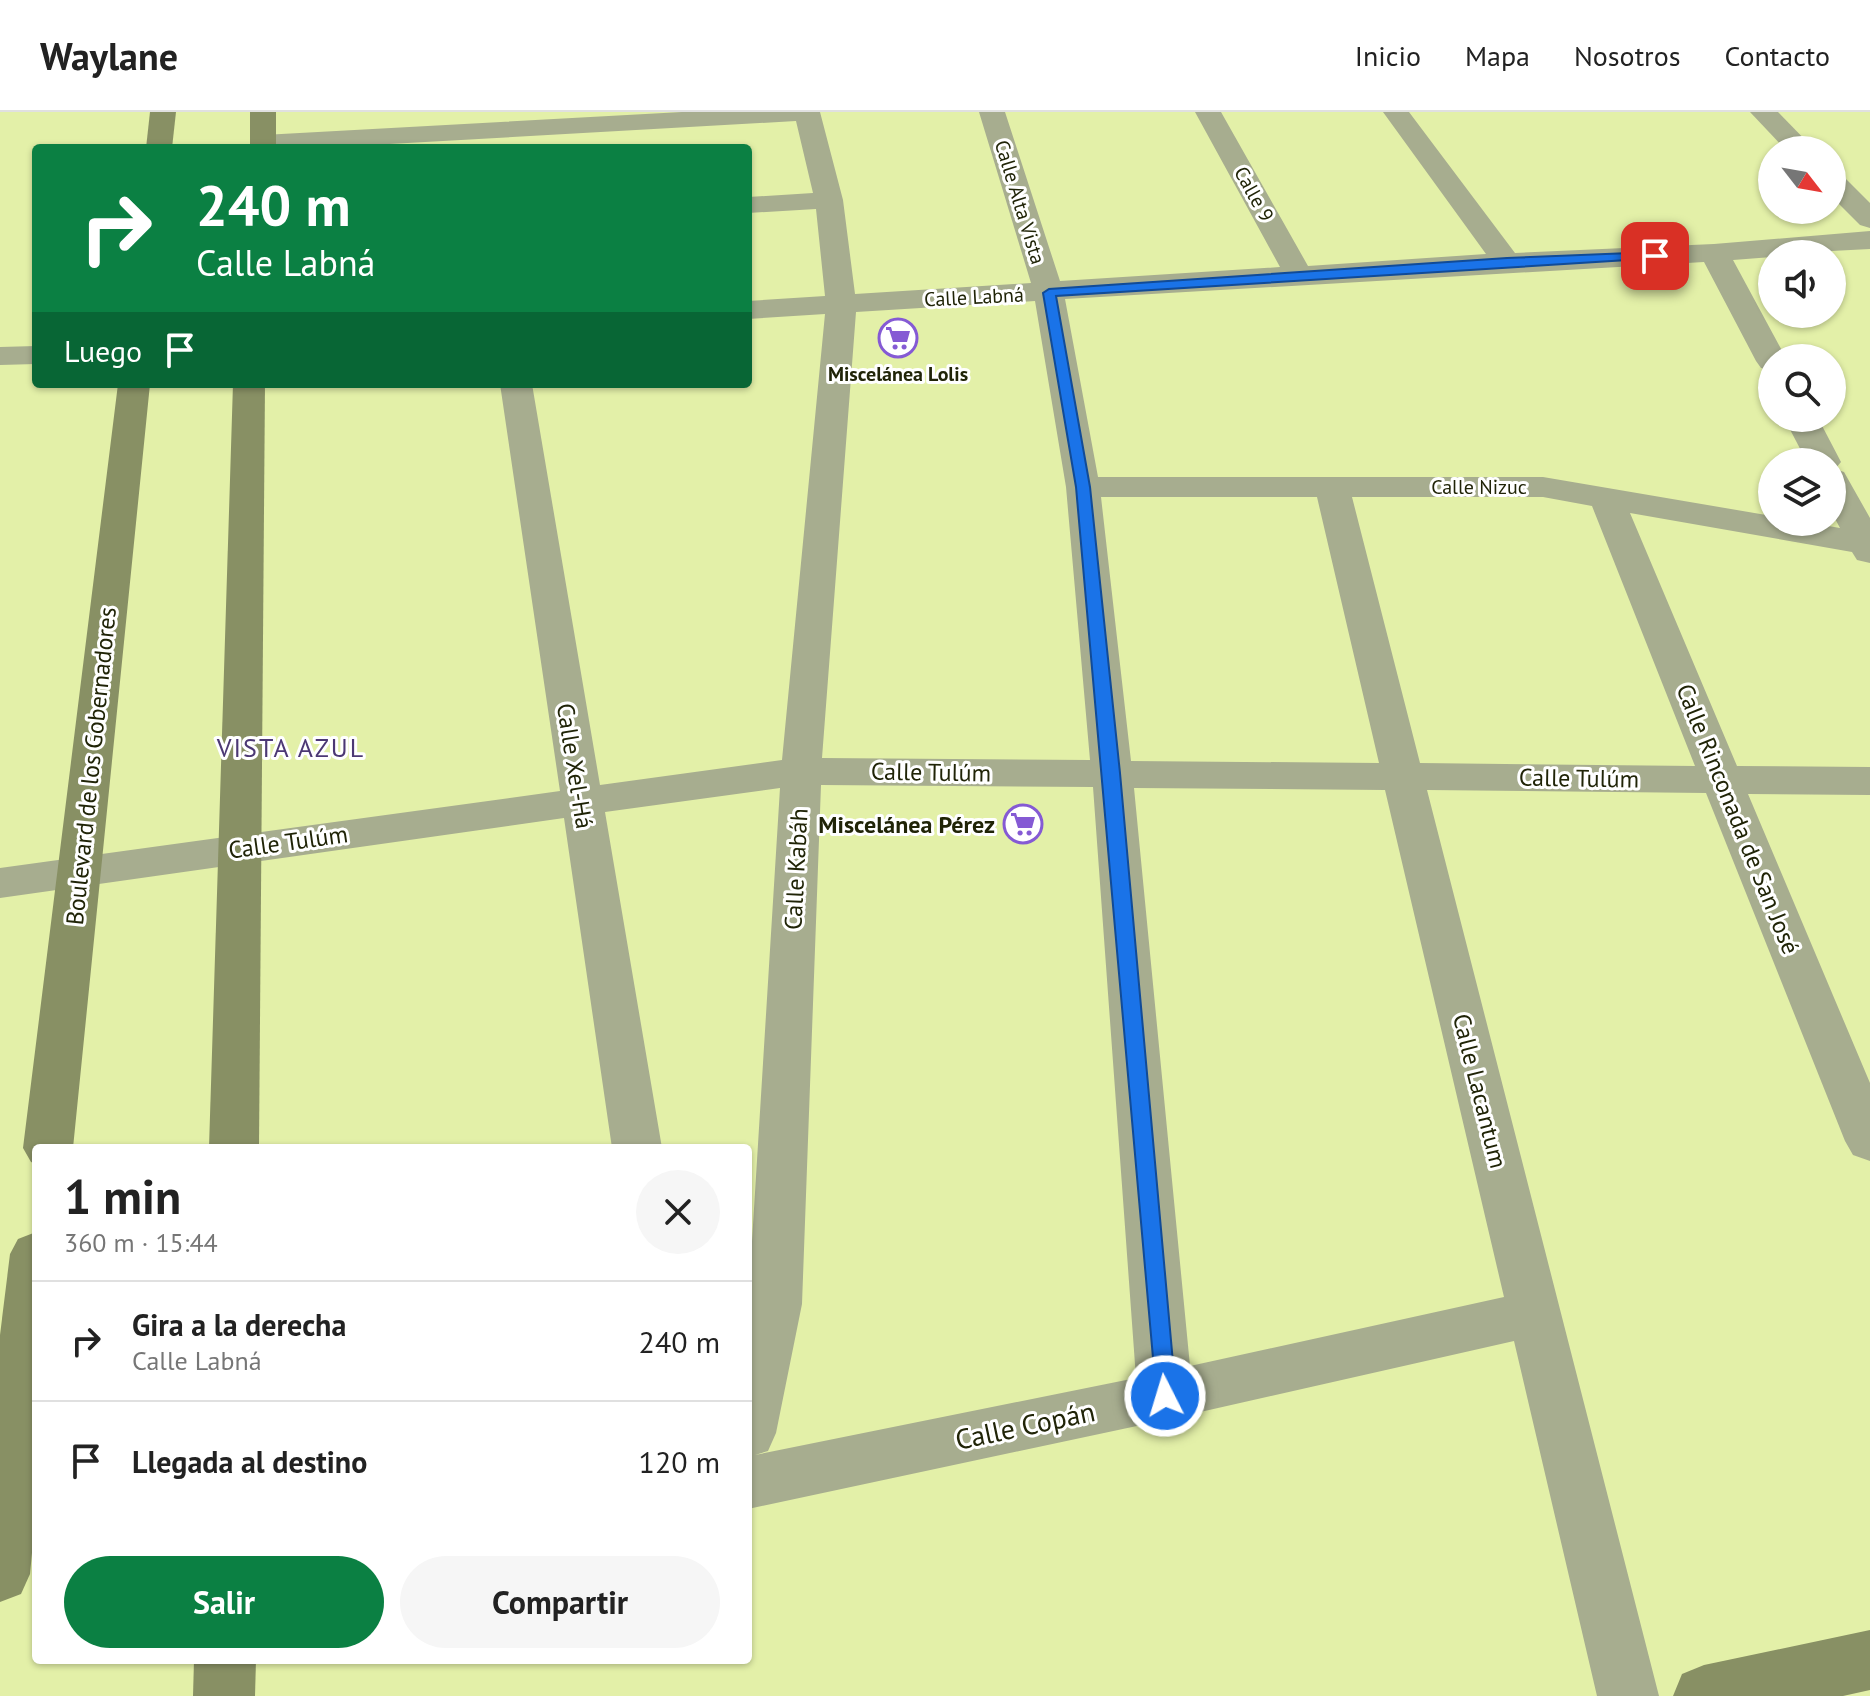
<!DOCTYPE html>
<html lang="es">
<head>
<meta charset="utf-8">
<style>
	body { margin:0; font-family:"PT Sans",sans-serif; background:#f6f6f6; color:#222; height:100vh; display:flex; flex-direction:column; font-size:30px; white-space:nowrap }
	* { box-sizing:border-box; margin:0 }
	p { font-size:26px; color:#767676 }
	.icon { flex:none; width:44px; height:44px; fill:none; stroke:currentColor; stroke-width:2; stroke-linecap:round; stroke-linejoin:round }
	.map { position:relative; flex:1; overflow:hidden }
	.details { position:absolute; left:32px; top:1032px; width:720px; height:520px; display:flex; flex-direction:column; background:#fff; border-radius:8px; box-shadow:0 2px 6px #0004 }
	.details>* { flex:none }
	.top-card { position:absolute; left:32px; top:32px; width:720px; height:244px; border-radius:8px; box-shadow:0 2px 6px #0004; background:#0b8043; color:#fff; overflow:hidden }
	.needle { width:52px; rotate:121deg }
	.tools { position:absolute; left:1758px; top:24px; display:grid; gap:16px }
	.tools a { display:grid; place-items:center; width:88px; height:88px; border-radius:50%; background:#fff; box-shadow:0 2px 6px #0004; font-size:40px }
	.pin { position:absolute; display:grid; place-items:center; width:68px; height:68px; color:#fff; margin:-34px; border-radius:16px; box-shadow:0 4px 12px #0006 }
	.me { position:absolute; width:88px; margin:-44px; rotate:355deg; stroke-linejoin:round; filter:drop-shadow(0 0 6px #0008) }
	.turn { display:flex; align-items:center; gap:28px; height:168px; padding:0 32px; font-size:36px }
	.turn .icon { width:104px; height:104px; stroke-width:2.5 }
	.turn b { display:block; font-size:56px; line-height:68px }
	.then { display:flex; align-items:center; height:76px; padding:0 32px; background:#0003; gap:16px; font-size:30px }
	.round { display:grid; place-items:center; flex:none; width:84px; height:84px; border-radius:42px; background:#f6f6f6 }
	.summary { display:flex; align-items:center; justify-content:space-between; height:136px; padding:0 32px }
	h1 { font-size:48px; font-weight:700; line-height:60px }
	.cta { display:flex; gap:16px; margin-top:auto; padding:16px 32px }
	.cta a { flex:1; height:92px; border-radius:48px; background:#0b8043; color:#fff; font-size:32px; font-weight:700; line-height:92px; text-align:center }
	.cta a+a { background:#f6f6f6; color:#222 }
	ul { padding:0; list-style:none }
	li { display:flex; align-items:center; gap:24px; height:120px; padding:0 32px; border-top:2px solid #e0e0e0 }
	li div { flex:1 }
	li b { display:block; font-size:30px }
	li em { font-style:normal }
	header { display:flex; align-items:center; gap:48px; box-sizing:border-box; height:112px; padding:0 40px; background:#fff; border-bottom:2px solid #e0e0e0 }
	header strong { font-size:38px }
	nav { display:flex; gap:44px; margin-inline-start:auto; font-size:28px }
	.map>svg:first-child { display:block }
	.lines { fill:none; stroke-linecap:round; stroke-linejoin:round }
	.street { fill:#a7ad8f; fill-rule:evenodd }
	.secondary { fill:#889064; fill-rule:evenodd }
	.route { fill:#1a73e8; stroke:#114b97; stroke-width:2 }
	.labels { text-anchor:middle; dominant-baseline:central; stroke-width:6; stroke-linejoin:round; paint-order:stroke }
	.far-street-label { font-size:20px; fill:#202407; stroke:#fff }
	.far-poi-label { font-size:20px; font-weight:bold; fill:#202407; stroke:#fff }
	.street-label { font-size:24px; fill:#202407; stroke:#fff }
	.poi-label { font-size:24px; font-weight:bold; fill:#202407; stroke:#fff; text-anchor:end }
	.neighbourhood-label { font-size:26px; letter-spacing:2px; fill:#4c3874; stroke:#fff }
	.near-street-label { font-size:28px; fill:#202407; stroke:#fff }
</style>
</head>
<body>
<header>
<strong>Waylane</strong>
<nav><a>Inicio</a><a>Mapa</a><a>Nosotros</a><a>Contacto</a></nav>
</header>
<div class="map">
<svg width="1870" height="1584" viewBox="0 0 1870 1584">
	<rect width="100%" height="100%" fill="#e3f0a8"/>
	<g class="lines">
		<!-- street -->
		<g class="street">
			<path d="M 682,0 L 820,0 L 843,88 L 855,182 L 1031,171 L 979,0 L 1005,0 L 1060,169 L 1280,155 L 1195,0 L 1221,0 L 1308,154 L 1486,142 L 1383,0 L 1409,0 L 1515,141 L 1714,132 L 1870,119 L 1870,137 L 1772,142 L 1772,145 L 1733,148 L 1786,246 L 1772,246 L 1772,259 L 1761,256 L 1756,249 L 1704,150 L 1065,187 L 1098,365 L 1543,365 L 1772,404 L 1772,410 L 1805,410 L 1840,416 L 1832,401 L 1832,350 L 1807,350 L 1784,306 L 1818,306 L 1841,350 L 1835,357 L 1844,360 L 1870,406 L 1870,451 L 1857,448 L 1852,440 L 1630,401 L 1737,654 L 1870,655 L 1870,683 L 1748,682 L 1870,971 L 1870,1049 L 1853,1043 L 1845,1029 L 1706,681 L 1427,678 L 1659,1584 L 1597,1584 L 1514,1229 L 1165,1308 L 748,1397 L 748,1194 L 780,676 L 605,700 L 662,1036 L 612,1036 L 564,706 L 0,786 L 0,756 L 560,679 L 500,272 L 532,272 L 600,673 L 782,648 L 825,202 L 748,207 L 748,189 L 825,184 L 816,97 L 748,101 L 748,85 L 813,81 L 796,9 L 318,36 L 253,36 L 250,31 L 254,25 L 263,23 ZM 1035,189 L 1066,375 L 1090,648 L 822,646 L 856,200 ZM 1101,385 L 1317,385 L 1379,651 L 1131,649 ZM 1352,385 L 1543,385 L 1592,394 L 1695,654 L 1420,651 ZM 821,673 L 1093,675 L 1136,1266 L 755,1343 L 768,1339 L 776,1321 L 802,1192 ZM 1134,676 L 1385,678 L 1504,1185 L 1190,1254 Z"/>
			<path d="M 1750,0 L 1778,0 L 1815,38 L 1786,38 Z"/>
			<path d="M 1832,61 L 1842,63 L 1870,91 L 1870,116 L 1860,113 L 1832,85 Z"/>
			<path d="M 36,234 L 36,252 L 0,253 L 0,235 Z"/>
		</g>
		<!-- secondary -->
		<g class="secondary">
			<path d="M 150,0 L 176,0 L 172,36 L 146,36 Z"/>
			<rect x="250" y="0" width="26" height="36"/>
			<path d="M 118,272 L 150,272 L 73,1036 L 36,1036 L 36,1052 L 31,1050 L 23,1036 Z"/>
			<path d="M 233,272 L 265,272 L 259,1036 L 209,1036 Z"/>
			<path d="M 36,1120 L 36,1398 L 30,1462 L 21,1482 L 0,1490 L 0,1223 L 10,1142 L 18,1127 Z"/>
			<path d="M 1870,1518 L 1870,1578 L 1843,1584 L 1673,1584 L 1682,1562 L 1704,1553 Z"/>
			<path d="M 194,1548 L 256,1548 L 255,1584 L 193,1584 Z"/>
		</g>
	</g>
	<!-- route -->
	<path class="route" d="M 1655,140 L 1659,141 L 1659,146 L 1056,184 L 1090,375 L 1120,661 L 1176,1284 L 1173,1291 L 1165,1294 L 1157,1291 L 1076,375 L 1043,181 L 1049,177 L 1507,146 Z"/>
	<!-- icons -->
	<defs>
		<g id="supermarket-ring" transform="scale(2)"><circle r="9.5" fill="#fff" stroke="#855ad4" stroke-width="1.5"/><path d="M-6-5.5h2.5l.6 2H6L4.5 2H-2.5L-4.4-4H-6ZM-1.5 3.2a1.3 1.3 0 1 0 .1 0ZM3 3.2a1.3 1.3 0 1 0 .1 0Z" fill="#855ad4"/></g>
	</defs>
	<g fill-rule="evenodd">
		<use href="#supermarket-ring" x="898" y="226"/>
		<use href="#supermarket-ring" x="1023" y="712"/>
	</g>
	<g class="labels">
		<!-- far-street labels -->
		<g class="far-street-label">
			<text transform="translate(1254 82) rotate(61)">Calle 9</text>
			<text transform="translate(1020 90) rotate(73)">Calle Alta Vista</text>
			<text transform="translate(974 185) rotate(-3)">Calle Labná</text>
			<text x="1479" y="375">Calle Nizuc</text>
		</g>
		<!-- far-poi labels -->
		<g class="far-poi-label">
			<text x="898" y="262">Miscelánea Lolis</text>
		</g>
		<!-- street labels -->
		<g class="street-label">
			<text transform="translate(91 654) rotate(-84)">Boulevard de los Gobernadores</text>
			<text transform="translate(575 654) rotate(81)">Calle Xel-Há</text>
			<text transform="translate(931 660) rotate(1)">Calle Tulúm</text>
			<text transform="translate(1579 666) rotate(1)">Calle Tulúm</text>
			<text transform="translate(1738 707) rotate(68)">Calle Rinconada de San José</text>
			<text transform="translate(288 730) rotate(-8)">Calle Tulúm</text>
			<text transform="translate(796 757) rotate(-87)">Calle Kabáh</text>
			<text transform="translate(1480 979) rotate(76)">Calle Lacantum</text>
		</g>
		<!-- poi labels -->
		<g class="poi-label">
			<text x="995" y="712">Miscelánea Pérez</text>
		</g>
		<!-- neighbourhood labels -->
		<g class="neighbourhood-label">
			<text x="291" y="635">VISTA AZUL</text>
		</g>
		<!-- near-street labels -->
		<g class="near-street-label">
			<text transform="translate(1025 1313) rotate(-12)">Calle Copán</text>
		</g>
	</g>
</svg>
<div class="tools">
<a><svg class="needle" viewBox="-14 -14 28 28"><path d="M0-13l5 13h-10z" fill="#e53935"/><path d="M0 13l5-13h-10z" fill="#767676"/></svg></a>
<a><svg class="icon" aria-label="sound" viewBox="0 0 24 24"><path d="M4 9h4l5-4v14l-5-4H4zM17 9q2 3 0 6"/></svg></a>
<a><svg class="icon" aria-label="search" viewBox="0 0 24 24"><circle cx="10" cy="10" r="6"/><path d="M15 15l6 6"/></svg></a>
<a><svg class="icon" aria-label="layers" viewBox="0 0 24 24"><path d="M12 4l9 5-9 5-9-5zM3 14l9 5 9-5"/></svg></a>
</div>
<div class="pin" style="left:1655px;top:144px;background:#d93025"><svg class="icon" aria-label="arrive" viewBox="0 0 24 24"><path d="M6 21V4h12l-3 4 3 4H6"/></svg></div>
<svg class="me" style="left:1165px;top:1284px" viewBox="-20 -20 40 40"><circle r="17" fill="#1a73e8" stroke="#fff" stroke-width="3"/><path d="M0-11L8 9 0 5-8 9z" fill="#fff"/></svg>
<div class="top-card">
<div class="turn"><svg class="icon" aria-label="right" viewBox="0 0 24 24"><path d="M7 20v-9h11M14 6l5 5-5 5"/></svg><div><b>240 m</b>Calle Labná</div></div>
<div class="then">Luego<svg class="icon" aria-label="arrive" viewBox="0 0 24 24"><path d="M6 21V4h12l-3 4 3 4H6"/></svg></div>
</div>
<section class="details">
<div class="summary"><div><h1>1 min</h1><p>360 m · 15:44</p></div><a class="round"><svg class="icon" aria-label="close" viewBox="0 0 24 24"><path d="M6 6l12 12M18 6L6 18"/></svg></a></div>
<ul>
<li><svg class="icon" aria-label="right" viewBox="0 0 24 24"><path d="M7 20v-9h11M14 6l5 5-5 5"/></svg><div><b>Gira a la derecha</b><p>Calle Labná</p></div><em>240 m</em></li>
<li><svg class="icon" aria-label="arrive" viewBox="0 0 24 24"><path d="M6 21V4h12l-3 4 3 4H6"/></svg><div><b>Llegada al destino</b></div><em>120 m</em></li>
</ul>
<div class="cta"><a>Salir</a><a>Compartir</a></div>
</section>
</div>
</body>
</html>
